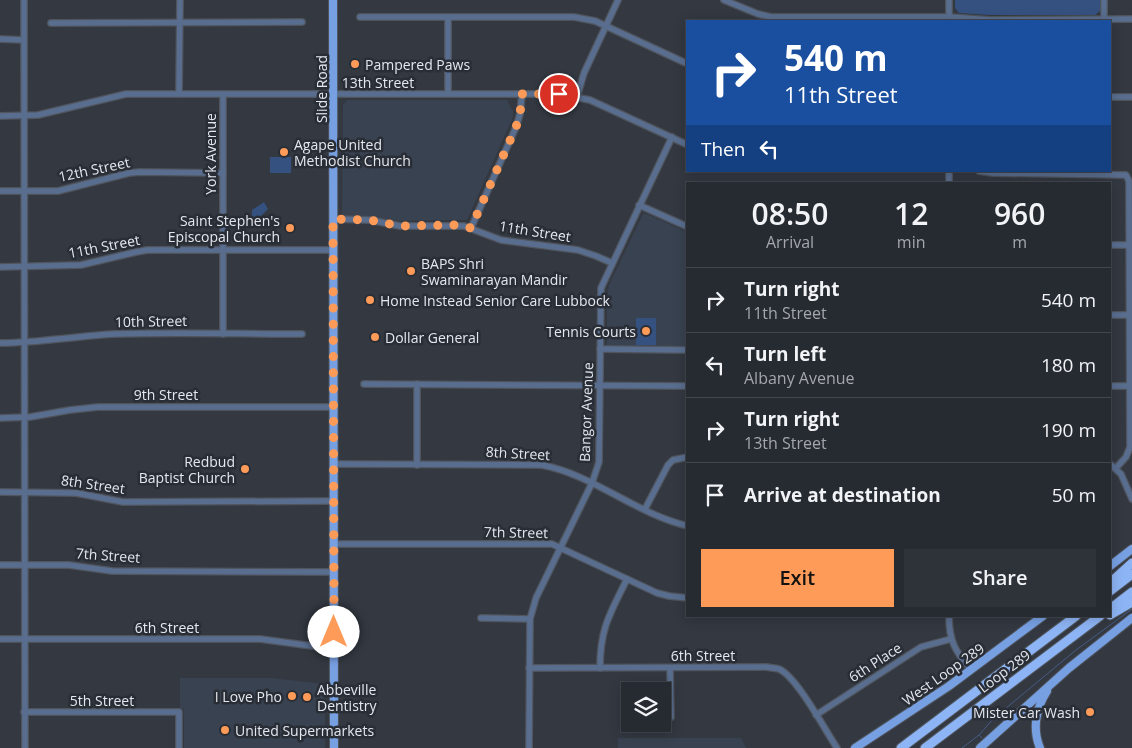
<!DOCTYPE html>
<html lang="en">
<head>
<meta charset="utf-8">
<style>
	body { margin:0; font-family:"Open Sans",sans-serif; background:#2e3239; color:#f1f3f6; height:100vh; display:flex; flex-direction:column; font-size:19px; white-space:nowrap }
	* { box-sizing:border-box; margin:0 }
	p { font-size:16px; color:#a4a7ab }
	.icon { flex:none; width:28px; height:28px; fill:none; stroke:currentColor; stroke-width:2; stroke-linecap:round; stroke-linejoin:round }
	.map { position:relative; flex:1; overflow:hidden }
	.drawer { position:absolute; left:686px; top:182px; width:425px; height:435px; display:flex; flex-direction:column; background:#262a31; border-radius:0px; box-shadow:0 2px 12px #0003,0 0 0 1px #42464d }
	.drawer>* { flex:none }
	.top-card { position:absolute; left:686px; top:20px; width:425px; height:152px; border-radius:0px; box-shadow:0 2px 12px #0003,0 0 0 1px #42464d; background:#1a4fa0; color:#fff; overflow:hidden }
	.fabs { position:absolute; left:621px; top:682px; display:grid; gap:10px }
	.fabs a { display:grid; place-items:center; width:50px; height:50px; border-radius:0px; background:#262a31; box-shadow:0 2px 12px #0003,0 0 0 1px #42464d; font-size:25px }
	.pin { position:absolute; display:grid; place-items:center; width:42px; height:42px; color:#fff; margin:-21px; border:2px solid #fff; border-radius:50%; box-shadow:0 1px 5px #0007 }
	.me { position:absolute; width:55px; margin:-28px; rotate:0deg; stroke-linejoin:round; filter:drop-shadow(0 0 4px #0008) }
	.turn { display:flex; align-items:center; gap:18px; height:105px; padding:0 15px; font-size:22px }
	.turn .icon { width:65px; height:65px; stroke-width:2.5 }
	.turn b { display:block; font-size:35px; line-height:42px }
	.then { display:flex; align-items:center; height:48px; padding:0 15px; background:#0003; gap:10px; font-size:19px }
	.eta { display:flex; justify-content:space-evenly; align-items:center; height:85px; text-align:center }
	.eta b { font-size:30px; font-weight:600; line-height:35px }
	.button { display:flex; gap:10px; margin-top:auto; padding:10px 15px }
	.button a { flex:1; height:58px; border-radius:0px; background:#fe9b58; color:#111; font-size:20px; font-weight:600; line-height:58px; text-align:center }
	.button a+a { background:#2e3239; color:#f1f3f6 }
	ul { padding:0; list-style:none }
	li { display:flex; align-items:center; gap:15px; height:65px; padding:0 15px; border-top:1px solid #42464d }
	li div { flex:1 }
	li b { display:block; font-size:19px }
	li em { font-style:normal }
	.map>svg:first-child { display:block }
	.built { fill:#394250 }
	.green { fill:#35517f }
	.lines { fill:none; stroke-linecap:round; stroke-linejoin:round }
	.stream { stroke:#465c83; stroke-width:1 }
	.minor-casing { stroke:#4f545d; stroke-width:8 }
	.major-casing { stroke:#4f545d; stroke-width:10 }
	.highway-casing { stroke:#4f545d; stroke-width:11 }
	.minor { stroke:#596d8e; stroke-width:5.5 }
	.major { stroke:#77a0e3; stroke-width:8 }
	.highway { stroke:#8db4f4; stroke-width:9 }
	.route { stroke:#fe9b58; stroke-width:9; stroke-dasharray:0 16.2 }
	.poi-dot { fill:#fe9b58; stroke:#292e36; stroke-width:2 }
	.labels { text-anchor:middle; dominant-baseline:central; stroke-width:5; stroke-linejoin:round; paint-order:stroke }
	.poi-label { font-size:14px; fill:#e4e7ed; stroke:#292e36; text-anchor:start }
	.street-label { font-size:14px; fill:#e4e7ed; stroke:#292e36 }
</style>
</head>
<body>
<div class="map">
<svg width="1132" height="748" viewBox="0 0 1132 748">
	<rect width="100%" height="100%" fill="#333841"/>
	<!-- built -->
	<g class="built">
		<path d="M 347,100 L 507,100 L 513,111 L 513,117 L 467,220 L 389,221 L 369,216 L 342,216 L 343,105 Z"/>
		<path d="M 643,214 L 647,214 L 687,232 L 687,348 L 607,348 L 607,298 L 609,285 Z"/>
		<path d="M 180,678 L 271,678 L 325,684 L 325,748 L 184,748 L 184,709 L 180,708 Z"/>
		<path d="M 618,738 L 741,738 L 746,748 L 618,748 Z"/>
	</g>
	<!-- green -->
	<g class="green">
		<path d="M 955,0 L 1100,0 L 1100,11 L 1095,15 L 989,15 L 959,13 L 955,8 Z"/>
		<rect x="270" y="157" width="21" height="16"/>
		<path d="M 264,202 L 268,209 L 259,218 L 252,218 L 252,210 Z"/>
		<rect x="636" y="318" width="20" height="27"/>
	</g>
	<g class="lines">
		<!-- stream -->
		<g class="stream">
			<path d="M 982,738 L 979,735 L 994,718 L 1076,650 L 1132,609"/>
			<path d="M 962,748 L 979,735"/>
		</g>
		<!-- minor casing -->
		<g class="minor-casing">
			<g id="minor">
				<path d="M 24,0 L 25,748"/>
				<path d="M 724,0 L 758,14 L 771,17 L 949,17 L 991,20 L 1132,19"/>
				<path d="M 949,0 L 949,21"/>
				<path d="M 360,17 L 574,17 L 595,21 L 688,64"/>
				<path d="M 448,17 L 448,94"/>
				<path d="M 1104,21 L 1104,0"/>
				<path d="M 51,23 L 302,22"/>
				<path d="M 0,39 L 24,40"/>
				<path d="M 179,94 L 180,0"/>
				<path d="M 577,97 L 584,73 L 618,0"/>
				<path d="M 1110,97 L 1132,97"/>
				<path d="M 0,116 L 38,115 L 126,94 L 559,94 L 590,100 L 688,145"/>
				<path d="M 949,171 L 949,184"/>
				<path d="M 979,171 L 993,173 L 1126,175 L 1129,181 L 1130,447 L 1126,457 L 1116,468"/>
				<path d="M 0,191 L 58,191 L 129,173 L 140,172 L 223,173"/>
				<path d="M 639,205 L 688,227"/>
				<path d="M 333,219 L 370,220 L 400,226 L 464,226 L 501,240 L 578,250 L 596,256 L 612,263"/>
				<path d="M 471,228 L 516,127 L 520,114 L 522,94"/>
				<path d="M 1110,245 L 1129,245"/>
				<path d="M 0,267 L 81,265 L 136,252 L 147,250 L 333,250"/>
				<path d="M 1110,315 L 1129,315"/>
				<path d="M 223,334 L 223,94"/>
				<path d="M 0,343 C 38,343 76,336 114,334 C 177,332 240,334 302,334"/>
				<path d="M 600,349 L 688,350"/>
				<path d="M 364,384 L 688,386"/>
				<path d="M 1110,386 L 1130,386"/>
				<path d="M 0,418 L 30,417 L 70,410 L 98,407 L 334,407"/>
				<path d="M 334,464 L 542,465 C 594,475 636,514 688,526"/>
				<path d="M 1110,464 L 1121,474 L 1132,499"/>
				<path d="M 417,465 L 417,384"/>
				<path d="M 0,492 L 76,493 L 123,502 L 334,501"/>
				<path d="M 645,509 L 668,465 L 673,460 L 688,457"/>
				<path d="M 334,544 L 552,544 L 657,593 L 669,596 L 688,598"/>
				<path d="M 0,565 L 69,565 L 112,571 L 334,572"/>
				<path d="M 949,616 C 949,641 955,651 971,670"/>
				<path d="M 481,618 L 530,619"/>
				<path d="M 0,639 L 260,639 L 312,646 L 334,646"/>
				<path d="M 529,668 L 767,667 C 771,668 776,668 779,669 C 797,677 825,730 837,748"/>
				<path d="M 600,668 C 600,628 610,614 627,579"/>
				<path d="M 670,668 L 671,717"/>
				<path d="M 24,712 L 179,712 L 179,748"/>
				<path d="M 816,715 L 921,647 L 951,639"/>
				<path d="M 529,748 L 530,619 L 536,598 L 592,483 L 599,462 L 601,288 L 672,137"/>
			</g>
		</g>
		<!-- major casing -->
		<g class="major-casing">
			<g id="major">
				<path d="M 333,0 L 334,748"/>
				<path d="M 1110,566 L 1132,549"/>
				<path d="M 855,748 L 949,686 L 1043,616"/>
				<path d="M 980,748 L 1069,668 L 1132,618"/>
				<path d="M 1040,748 C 1032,729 1036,708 1047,691"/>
			</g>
		</g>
		<!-- highway casing -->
		<g class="highway-casing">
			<g id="highway">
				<path d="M 1110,583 L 1132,563"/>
				<path d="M 1110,591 L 1132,574"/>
				<path d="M 1110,609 L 1132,592"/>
				<path d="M 1110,615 L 1132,602"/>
				<path d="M 901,748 L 1076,616"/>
				<path d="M 925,748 L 1100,616"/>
			</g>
		</g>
		<!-- minor -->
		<use href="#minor" class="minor"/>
		<!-- major -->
		<use href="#major" class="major"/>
		<!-- highway -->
		<use href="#highway" class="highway"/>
	</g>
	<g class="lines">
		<!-- route -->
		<path class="route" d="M 334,632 L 333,219 L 370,220 L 400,226 L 455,225 L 471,228 L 516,127 L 520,114 L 522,94 L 559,94"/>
	</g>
	<!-- markers -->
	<g class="poi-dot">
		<circle cx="355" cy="64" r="5"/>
		<circle cx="284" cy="152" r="5"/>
		<circle cx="290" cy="228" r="5"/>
		<circle cx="411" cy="271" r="5"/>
		<circle cx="370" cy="300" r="5"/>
		<circle cx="646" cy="331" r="5"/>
		<circle cx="375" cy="337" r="5"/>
		<circle cx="245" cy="469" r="5"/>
		<circle cx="292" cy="696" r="5"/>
		<circle cx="307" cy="697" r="5"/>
		<circle cx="1090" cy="712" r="5"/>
		<circle cx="225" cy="730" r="5"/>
	</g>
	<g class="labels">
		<!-- poi labels -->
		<g class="poi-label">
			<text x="365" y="64">Pampered Paws</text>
			<text x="294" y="144">Agape United<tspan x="294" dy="16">Methodist Church</tspan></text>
			<text x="280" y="220" text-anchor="end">Saint Stephen's<tspan x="280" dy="16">Episcopal Church</tspan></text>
			<text x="421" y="263">BAPS Shri<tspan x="421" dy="16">Swaminarayan Mandir</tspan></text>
			<text x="380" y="300">Home Instead Senior Care Lubbock</text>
			<text x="636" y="331" text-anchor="end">Tennis Courts</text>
			<text x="385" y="337">Dollar General</text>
			<text x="235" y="461" text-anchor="end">Redbud<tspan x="235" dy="16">Baptist Church</tspan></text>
			<text x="317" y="689">Abbeville<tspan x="317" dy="16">Dentistry</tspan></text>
			<text x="282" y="696" text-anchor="end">I Love Pho</text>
			<text x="1080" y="712" text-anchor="end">Mister Car Wash</text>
			<text x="235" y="730">United Supermarkets</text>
		</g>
		<!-- street labels -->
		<g class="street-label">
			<text x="378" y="82">13th Street</text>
			<text transform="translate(321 89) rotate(-90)">Slide Road</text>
			<text transform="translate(210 154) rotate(-90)">York Avenue</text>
			<text transform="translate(94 169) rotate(-12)">12th Street</text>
			<text transform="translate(535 231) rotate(9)">11th Street</text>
			<text transform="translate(104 246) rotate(-11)">11th Street</text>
			<text transform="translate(151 321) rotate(-1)">10th Street</text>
			<text x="166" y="394">9th Street</text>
			<text transform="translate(586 412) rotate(-88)">Bangor Avenue</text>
			<text transform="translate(518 453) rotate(3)">8th Street</text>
			<text transform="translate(93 484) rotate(8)">8th Street</text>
			<text transform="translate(516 532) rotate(1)">7th Street</text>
			<text transform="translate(108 555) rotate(4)">7th Street</text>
			<text x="167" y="627">6th Street</text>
			<text x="703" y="655">6th Street</text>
			<text transform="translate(875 662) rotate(-33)">6th Place</text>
			<text transform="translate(1004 671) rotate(-37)">Loop 289</text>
			<text transform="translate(943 674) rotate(-35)">West Loop 289</text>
			<text x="102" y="700">5th Street</text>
		</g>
	</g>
</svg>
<div class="fabs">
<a><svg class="icon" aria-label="layers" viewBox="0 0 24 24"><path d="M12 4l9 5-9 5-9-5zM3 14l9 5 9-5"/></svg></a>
</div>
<div class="pin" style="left:559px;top:94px;background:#d93025"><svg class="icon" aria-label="arrive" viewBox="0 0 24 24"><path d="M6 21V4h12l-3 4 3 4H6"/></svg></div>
<svg class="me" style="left:334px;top:632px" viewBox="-20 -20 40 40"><circle r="19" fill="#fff"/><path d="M0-13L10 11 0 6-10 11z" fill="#fe9b58"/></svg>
<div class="top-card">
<div class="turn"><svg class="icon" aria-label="right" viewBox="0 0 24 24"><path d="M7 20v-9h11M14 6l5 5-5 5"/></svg><div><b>540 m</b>11th Street</div></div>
<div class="then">Then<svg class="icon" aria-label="left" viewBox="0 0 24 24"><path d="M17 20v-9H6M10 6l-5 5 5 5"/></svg></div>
</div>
<section class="drawer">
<div class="eta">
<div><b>08:50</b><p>Arrival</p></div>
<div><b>12</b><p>min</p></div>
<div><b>960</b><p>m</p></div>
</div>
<ul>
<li><svg class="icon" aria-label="right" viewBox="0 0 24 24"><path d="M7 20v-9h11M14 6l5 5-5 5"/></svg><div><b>Turn right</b><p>11th Street</p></div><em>540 m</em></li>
<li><svg class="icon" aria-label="left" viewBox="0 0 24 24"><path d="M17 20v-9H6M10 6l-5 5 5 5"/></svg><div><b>Turn left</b><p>Albany Avenue</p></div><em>180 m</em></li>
<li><svg class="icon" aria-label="right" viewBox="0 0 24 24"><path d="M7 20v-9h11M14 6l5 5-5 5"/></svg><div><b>Turn right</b><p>13th Street</p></div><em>190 m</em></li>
<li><svg class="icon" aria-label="arrive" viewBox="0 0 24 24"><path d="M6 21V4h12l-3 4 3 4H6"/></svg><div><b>Arrive at destination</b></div><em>50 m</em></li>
</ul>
<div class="button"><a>Exit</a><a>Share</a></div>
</section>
</div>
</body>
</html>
